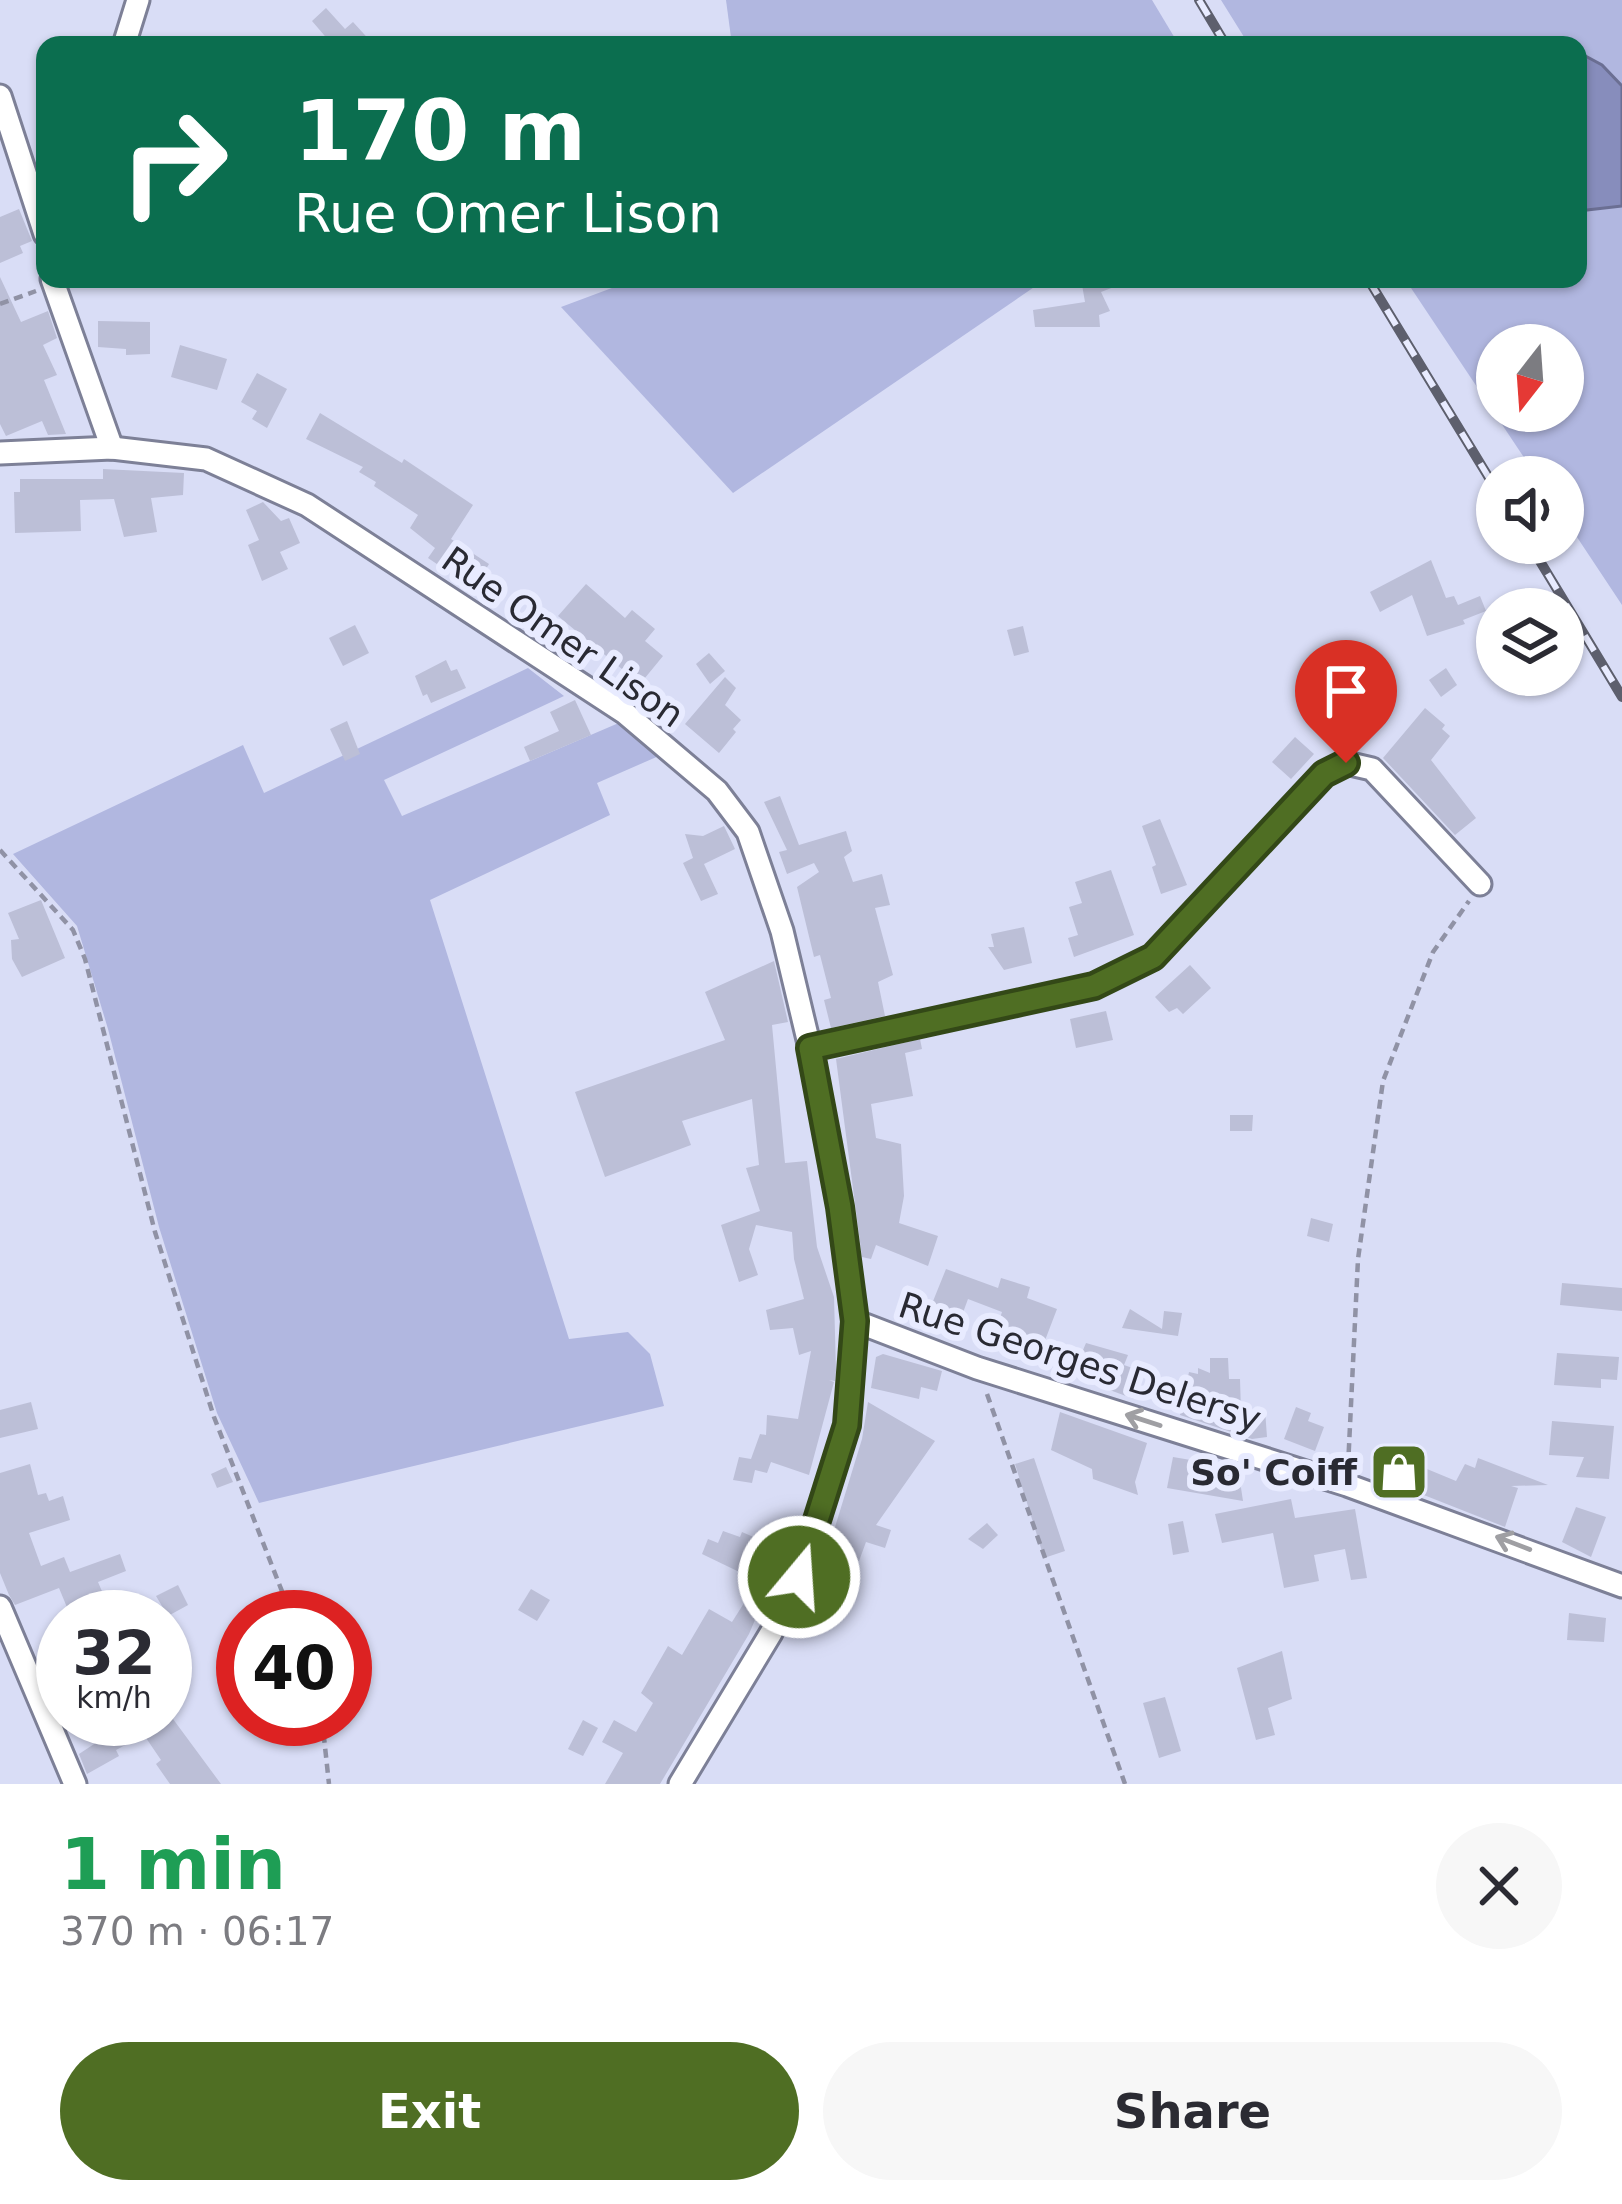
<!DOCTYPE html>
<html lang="en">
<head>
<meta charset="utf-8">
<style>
	body { margin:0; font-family:"DejaVu Sans",sans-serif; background:#f7f7f7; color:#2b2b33; height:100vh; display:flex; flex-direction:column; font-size:45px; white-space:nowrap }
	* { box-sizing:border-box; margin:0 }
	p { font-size:39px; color:#7c7c81 }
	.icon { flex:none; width:66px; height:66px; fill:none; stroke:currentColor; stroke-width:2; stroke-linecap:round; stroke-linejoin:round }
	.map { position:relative; height:1784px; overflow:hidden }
	.details { display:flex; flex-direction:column; background:#fff; flex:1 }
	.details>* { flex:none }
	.top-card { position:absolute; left:36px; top:36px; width:1551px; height:252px; border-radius:24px; box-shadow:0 3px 9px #0004; background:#0b6e4f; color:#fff; overflow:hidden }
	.needle { width:78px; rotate:197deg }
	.fabs { position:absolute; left:1476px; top:324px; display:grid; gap:24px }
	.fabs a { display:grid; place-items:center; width:108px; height:108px; border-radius:50%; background:#fff; box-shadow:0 3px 9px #0004; font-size:60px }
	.speed { position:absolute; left:36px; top:1590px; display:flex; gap:24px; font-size:60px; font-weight:700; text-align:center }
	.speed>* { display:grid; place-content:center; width:156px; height:156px; border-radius:50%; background:#fff; box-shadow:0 3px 9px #0004; line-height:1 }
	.speed small { font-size:30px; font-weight:400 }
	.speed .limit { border:18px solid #d22; background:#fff; color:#111 }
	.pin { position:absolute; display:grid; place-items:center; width:102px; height:102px; color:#fff; margin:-123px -51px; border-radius:50% 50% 50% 0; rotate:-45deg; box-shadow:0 0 12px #0007 }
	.pin .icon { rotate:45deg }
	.me { position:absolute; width:132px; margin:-66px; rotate:18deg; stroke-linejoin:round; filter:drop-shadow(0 0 9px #0008) }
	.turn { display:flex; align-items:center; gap:42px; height:252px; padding:0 60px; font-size:54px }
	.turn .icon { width:156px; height:156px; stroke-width:2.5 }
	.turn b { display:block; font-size:84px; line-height:102px }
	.round { display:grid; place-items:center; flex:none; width:126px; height:126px; border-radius:63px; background:#f7f7f7 }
	.headline { display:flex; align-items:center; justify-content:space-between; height:204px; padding:0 60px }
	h1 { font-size:72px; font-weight:700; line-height:90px; color:#1e9e55 }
	.primary-button { display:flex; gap:24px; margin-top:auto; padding:24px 60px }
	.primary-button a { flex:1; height:138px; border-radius:72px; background:#4f6e23; color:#fff; font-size:48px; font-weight:700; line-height:138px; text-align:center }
	.primary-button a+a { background:#f7f7f7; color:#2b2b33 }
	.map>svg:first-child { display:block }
	.green { fill:#b1b7e0; fill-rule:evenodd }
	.water { fill:#878dbc; stroke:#6b6f93; stroke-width:3 }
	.building { fill:#bcbfd7 }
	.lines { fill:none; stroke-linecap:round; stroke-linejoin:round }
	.minor-casing { stroke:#7d8097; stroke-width:27 }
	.path { stroke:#9092a5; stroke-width:4.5; stroke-dasharray:9 6; stroke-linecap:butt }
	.minor { stroke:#fff; stroke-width:21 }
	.rail-casing { stroke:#5d5f6d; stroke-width:10 }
	.rail { stroke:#e8ebff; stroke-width:6; stroke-dasharray:18; stroke-linecap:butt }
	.oneway { stroke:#9f9fa3 }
	.route-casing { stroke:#334817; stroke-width:30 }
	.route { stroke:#4f6e23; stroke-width:21 }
	.labels { text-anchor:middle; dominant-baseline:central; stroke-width:12; stroke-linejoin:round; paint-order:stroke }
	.street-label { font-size:36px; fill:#292a33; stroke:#e8ebff }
	.poi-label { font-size:36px; font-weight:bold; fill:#292a33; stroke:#e8ebff; text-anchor:end }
</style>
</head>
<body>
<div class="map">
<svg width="1622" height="1784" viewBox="0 0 1622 1784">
	<rect width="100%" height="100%" fill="#d9ddf6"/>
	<!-- green -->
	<g class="green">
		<path d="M 726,0 L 1152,0 L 1179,45 L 732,45 Z"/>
		<path d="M 1221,0 L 1622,0 L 1622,605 L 1563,516 L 1563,477 L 1537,477 L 1405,279 L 1578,279 L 1578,45 L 1249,45 ZM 1497,345 L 1563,345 L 1563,411 L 1497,411 Z"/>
		<path d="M 636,279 L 1046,279 L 733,493 L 561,307 Z"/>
		<path d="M 528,668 L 564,696 L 384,780 L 402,816 L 621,722 L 661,755 L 597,783 L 610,815 L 430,900 L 569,1339 L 628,1332 L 650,1354 L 664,1406 L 259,1503 L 217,1413 L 159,1227 L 108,1029 L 77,926 L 13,854 L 243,745 L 264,793 Z"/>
	</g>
	<!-- water -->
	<path class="water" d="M 1578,52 L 1602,65 L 1622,86 L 1622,206 L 1578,211 Z"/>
	<!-- building -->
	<g class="building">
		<path d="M 326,8 L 345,29 L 353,22 L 374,45 L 327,45 L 330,42 L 312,21 Z"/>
		<path d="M 19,209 L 32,241 L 20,246 L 23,253 L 0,263 L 0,217 Z"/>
		<path d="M 0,277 L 21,322 L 48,311 L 57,338 L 43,345 L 57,375 L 44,380 L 66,434 L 48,435 L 42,421 L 6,436 L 0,424 Z"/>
		<path d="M 1081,279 L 1132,280 L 1101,292 L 1110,311 L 1099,315 L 1100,327 L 1035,327 L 1033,310 L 1085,302 Z"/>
		<path d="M 98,321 L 150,322 L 150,354 L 126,355 L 126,349 L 98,347 Z"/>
		<path d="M 180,345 L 227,359 L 217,390 L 171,377 Z"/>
		<path d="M 257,373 L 287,389 L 267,428 L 252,419 L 257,411 L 241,402 Z"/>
		<path d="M 320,413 L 402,463 L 404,459 L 473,505 L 451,539 L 489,564 L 474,589 L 428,558 L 435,548 L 410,528 L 418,515 L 374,486 L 376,482 L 359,472 L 363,467 L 306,439 Z"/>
		<path d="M 103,469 L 184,473 L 183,495 L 151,498 L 157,532 L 124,537 L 114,499 L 80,500 L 81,531 L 15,533 L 14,492 L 20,492 L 20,479 L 103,479 Z"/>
		<path d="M 263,502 L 281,521 L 289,518 L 300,543 L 280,552 L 288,569 L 262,581 L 248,545 L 259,540 L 246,510 Z"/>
		<path d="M 1431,560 L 1446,598 L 1454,596 L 1458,605 L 1480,596 L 1486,611 L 1463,620 L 1465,624 L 1427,636 L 1412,595 L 1380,612 L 1370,592 Z"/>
		<path d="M 586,584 L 625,618 L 632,610 L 655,629 L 645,641 L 663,656 L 640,684 L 558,616 Z"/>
		<path d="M 355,625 L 369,653 L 343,666 L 329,638 Z"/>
		<path d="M 1023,626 L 1029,652 L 1014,656 L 1007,630 Z"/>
		<path d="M 709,653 L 725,671 L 710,684 L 696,664 Z"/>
		<path d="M 446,660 L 451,671 L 457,669 L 466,688 L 431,703 L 427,694 L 423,696 L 415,676 Z"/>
		<path d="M 1446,668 L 1457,685 L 1441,697 L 1429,680 Z"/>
		<path d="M 725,677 L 736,688 L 725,705 L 741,720 L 733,729 L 736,732 L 719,753 L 685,724 Z"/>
		<path d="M 575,700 L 591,735 L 530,761 L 524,747 L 559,731 L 550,712 Z"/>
		<path d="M 1425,708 L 1445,725 L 1442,729 L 1450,736 L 1431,760 L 1476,818 L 1455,835 L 1383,758 Z"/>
		<path d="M 347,721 L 360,754 L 345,761 L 330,729 Z"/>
		<path d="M 1295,737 L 1314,754 L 1291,779 L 1272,762 Z"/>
		<path d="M 780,796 L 799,845 L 846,831 L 852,851 L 844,857 L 853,882 L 882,874 L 890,905 L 875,908 L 893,975 L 878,982 L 885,1016 L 831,1028 L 824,1000 L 831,998 L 820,955 L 814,957 L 797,887 L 819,872 L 814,863 L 787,874 L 779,852 L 787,850 L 764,802 Z"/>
		<path d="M 1160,819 L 1187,885 L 1161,894 L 1152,867 L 1156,865 L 1142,826 Z"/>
		<path d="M 724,826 L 735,849 L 704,864 L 718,894 L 701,901 L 683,863 L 693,858 L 685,834 L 703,836 Z"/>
		<path d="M 1111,870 L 1134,935 L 1074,957 L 1068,938 L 1078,935 L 1069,907 L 1082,903 L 1075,882 Z"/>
		<path d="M 41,900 L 65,958 L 22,977 L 12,959 L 11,940 L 19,939 L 8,913 Z"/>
		<path d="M 1024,927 L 1032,963 L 1004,970 L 988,947 L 994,947 L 991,934 Z"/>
		<path d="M 774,961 L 788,1022 L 772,1025 L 785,1163 L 807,1161 L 817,1247 L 834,1297 L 836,1371 L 835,1381 L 829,1380 L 834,1382 L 809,1475 L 771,1462 L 767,1473 L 755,1470 L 752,1483 L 733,1480 L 739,1457 L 751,1459 L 760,1434 L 766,1435 L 767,1415 L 798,1419 L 811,1351 L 799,1355 L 793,1328 L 770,1330 L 766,1310 L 804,1299 L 794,1259 L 792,1232 L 756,1225 L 749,1249 L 758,1275 L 739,1282 L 721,1225 L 760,1211 L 746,1168 L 759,1165 L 752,1099 L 682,1121 L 691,1145 L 605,1177 L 575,1092 L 725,1040 L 705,992 Z"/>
		<path d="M 1190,965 L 1211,988 L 1183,1014 L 1177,1008 L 1169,1012 L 1155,997 Z"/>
		<path d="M 1106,1011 L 1113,1040 L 1076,1048 L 1070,1019 Z"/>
		<path d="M 920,1039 L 922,1049 L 905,1053 L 913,1096 L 871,1104 L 876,1138 L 901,1144 L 904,1196 L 899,1223 L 938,1236 L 928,1266 L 876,1245 L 871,1259 L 862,1257 L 836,1059 Z"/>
		<path d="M 1230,1115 L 1253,1115 L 1252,1131 L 1230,1131 Z"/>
		<path d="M 1311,1218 L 1333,1224 L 1329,1242 L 1307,1236 Z"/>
		<path d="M 946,1269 L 998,1288 L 1001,1278 L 1030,1287 L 1027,1298 L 1057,1309 L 1036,1364 L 990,1348 L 1002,1312 L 968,1299 L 954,1337 L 923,1326 Z"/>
		<path d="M 1562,1283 L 1622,1288 L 1622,1311 L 1560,1305 Z"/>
		<path d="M 1130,1309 L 1162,1329 L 1164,1311 L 1182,1313 L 1178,1336 L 1122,1328 Z"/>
		<path d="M 1086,1343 L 1128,1355 L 1124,1365 L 1144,1372 L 1134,1399 L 1072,1376 Z"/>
		<path d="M 1557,1353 L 1619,1357 L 1617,1380 L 1601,1379 L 1601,1388 L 1554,1385 Z"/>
		<path d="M 883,1354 L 942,1371 L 937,1391 L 921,1387 L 919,1399 L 871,1388 L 876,1357 Z"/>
		<path d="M 1210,1358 L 1228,1358 L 1229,1379 L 1240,1379 L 1241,1411 L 1265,1410 L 1267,1437 L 1252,1439 L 1180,1415 L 1189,1372 L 1198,1374 L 1198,1368 L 1210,1373 Z"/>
		<path d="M 31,1402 L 38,1429 L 0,1438 L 0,1410 Z"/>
		<path d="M 868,1402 L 935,1441 L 876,1525 L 891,1530 L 885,1548 L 866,1542 L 859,1561 L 828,1550 L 862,1439 Z"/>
		<path d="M 1296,1407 L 1311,1413 L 1308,1421 L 1324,1427 L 1315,1451 L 1284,1439 Z"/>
		<path d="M 1060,1412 L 1147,1443 L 1135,1482 L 1138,1495 L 1093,1479 L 1092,1469 L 1051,1450 Z"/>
		<path d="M 1552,1421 L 1614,1426 L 1609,1479 L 1576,1477 L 1584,1457 L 1549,1455 Z"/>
		<path d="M 1381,1450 L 1456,1481 L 1465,1464 L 1475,1468 L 1478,1458 L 1548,1485 L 1511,1486 L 1518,1488 L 1505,1527 L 1373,1475 Z"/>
		<path d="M 1173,1457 L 1238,1468 L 1243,1501 L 1167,1488 Z"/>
		<path d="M 1034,1458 L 1065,1551 L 1044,1558 L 1015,1464 Z"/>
		<path d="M 30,1464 L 38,1495 L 46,1493 L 49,1501 L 63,1496 L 70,1520 L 29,1533 L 41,1566 L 64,1557 L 70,1572 L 120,1554 L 126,1571 L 98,1582 L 113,1617 L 71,1617 L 59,1588 L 15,1605 L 9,1595 L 0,1573 L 0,1473 Z"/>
		<path d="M 226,1467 L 233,1482 L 217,1488 L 211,1474 Z"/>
		<path d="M 1291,1499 L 1295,1518 L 1355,1509 L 1367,1578 L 1351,1580 L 1345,1549 L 1314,1555 L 1319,1581 L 1284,1588 L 1273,1533 L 1222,1543 L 1215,1514 Z"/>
		<path d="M 1576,1507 L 1606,1517 L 1591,1557 L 1562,1542 Z"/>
		<path d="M 1183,1521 L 1189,1552 L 1173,1555 L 1168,1524 Z"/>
		<path d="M 987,1523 L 998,1535 L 983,1549 L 968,1539 Z"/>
		<path d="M 723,1531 L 740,1537 L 742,1532 L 758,1539 L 757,1543 L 783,1554 L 749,1634 L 660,1784 L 605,1784 L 623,1753 L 602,1742 L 614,1720 L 636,1732 L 653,1703 L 641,1693 L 668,1646 L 682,1655 L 709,1609 L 732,1622 L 758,1581 L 702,1554 L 708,1539 L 718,1543 Z"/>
		<path d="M 178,1585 L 188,1605 L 168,1616 L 156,1596 Z"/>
		<path d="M 531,1589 L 550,1600 L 537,1621 L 518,1610 Z"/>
		<path d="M 1569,1613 L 1606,1618 L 1604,1642 L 1567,1640 Z"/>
		<path d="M 1282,1651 L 1292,1699 L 1268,1708 L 1275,1735 L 1256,1740 L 1237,1668 Z"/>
		<path d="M 63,1661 L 63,1717 L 44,1673 Z"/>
		<path d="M 1165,1697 L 1181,1751 L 1159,1758 L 1143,1703 Z"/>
		<path d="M 132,1719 L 173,1719 L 221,1784 L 170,1784 L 156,1764 L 161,1760 L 144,1735 L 116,1750 L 119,1756 L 87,1774 L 79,1754 Z"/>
		<path d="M 583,1720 L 598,1728 L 583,1756 L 568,1749 Z"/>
	</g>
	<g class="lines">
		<!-- minor casing -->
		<g class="minor-casing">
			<g id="minor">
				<path d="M 124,45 L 138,0"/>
				<path d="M 0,96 L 45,234"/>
				<path d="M 52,279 L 112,448"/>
				<path d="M 0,453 L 112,448 L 206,459 L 307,505 L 625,713 L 717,791 L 748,832 L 782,931 L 810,1048 L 840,1207 L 855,1321 L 847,1425 L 799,1577 L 771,1633 L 680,1784"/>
				<path d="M 810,1048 L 1094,986 L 1153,957 L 1324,774 L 1346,763 L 1372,769 L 1480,884"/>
				<path d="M 855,1321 L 977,1368 L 1347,1485 L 1622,1586"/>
				<path d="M 0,1607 L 75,1784"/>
			</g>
		</g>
		<!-- path -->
		<g class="path">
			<path d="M 0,304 L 36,291"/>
			<path d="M 0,850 L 73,930 L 85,959 L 155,1232 L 214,1417 L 292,1617"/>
			<path d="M 987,1394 L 1125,1784"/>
			<path d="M 1348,1467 L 1358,1259 L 1383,1081 L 1433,952 L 1469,901"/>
			<path d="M 322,1719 L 329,1784"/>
		</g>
		<!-- minor -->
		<use href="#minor" class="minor"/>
		<!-- rail casing -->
		<g class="rail-casing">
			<g id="rail">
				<path d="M 1199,0 L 1226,45"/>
				<path d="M 1368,279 L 1497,491"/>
				<path d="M 1529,543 L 1622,697"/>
			</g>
		</g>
		<!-- rail -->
		<use href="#rail" class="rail"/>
	</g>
	<!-- one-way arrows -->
	<defs><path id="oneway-shaft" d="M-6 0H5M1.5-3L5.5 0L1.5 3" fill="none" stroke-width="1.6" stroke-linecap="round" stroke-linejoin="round" transform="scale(3)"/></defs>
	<g class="oneway">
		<use href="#oneway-shaft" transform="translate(1143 1420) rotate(-162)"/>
		<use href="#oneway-shaft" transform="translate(1513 1543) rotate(-159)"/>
	</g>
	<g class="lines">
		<!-- route casing -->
		<g class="route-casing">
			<path id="route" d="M 799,1577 L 847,1425 L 855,1321 L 840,1207 L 810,1048 L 1094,986 L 1153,957 L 1324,774 L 1346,763"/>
		</g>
		<!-- route -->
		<use href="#route" class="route"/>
	</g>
	<!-- icons -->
	<defs>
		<g id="shop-square" transform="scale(3)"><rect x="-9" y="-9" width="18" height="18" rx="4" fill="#4f6e23" stroke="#e8ebff"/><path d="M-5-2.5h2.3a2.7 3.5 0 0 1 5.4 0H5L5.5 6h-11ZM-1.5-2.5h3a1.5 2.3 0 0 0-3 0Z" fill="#fff"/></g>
	</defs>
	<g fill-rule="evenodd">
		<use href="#shop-square" x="1399" y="1472"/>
	</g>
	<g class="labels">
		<!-- street labels -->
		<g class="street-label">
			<text transform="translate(563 637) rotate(35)">Rue Omer Lison</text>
			<text transform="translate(1080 1362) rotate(18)">Rue Georges Delersy</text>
		</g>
		<!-- poi labels -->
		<g class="poi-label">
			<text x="1357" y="1472">So' Coiff</text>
		</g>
	</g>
</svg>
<div class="fabs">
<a><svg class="needle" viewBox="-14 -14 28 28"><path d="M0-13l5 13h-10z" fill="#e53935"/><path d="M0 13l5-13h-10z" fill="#7c7c81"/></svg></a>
<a><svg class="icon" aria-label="sound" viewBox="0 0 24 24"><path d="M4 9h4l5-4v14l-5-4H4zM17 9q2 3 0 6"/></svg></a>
<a><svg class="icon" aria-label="layers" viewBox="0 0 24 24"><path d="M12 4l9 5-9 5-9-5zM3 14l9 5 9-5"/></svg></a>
</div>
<div class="speed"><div>32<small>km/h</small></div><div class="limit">40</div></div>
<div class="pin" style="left:1346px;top:763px;background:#d93025"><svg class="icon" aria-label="arrive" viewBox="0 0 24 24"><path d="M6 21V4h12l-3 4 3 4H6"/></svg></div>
<svg class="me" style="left:799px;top:1577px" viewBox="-20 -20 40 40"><circle r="17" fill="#4f6e23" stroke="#fff" stroke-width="3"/><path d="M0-11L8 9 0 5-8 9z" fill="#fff"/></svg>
<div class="top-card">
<div class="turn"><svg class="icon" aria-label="right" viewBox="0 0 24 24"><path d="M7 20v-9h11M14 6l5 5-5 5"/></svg><div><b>170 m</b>Rue Omer Lison</div></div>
</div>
</div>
<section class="details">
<div class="headline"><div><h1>1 min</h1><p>370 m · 06:17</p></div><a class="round"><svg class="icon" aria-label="close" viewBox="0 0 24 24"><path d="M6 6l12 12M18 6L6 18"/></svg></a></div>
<div class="primary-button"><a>Exit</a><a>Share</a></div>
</section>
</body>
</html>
